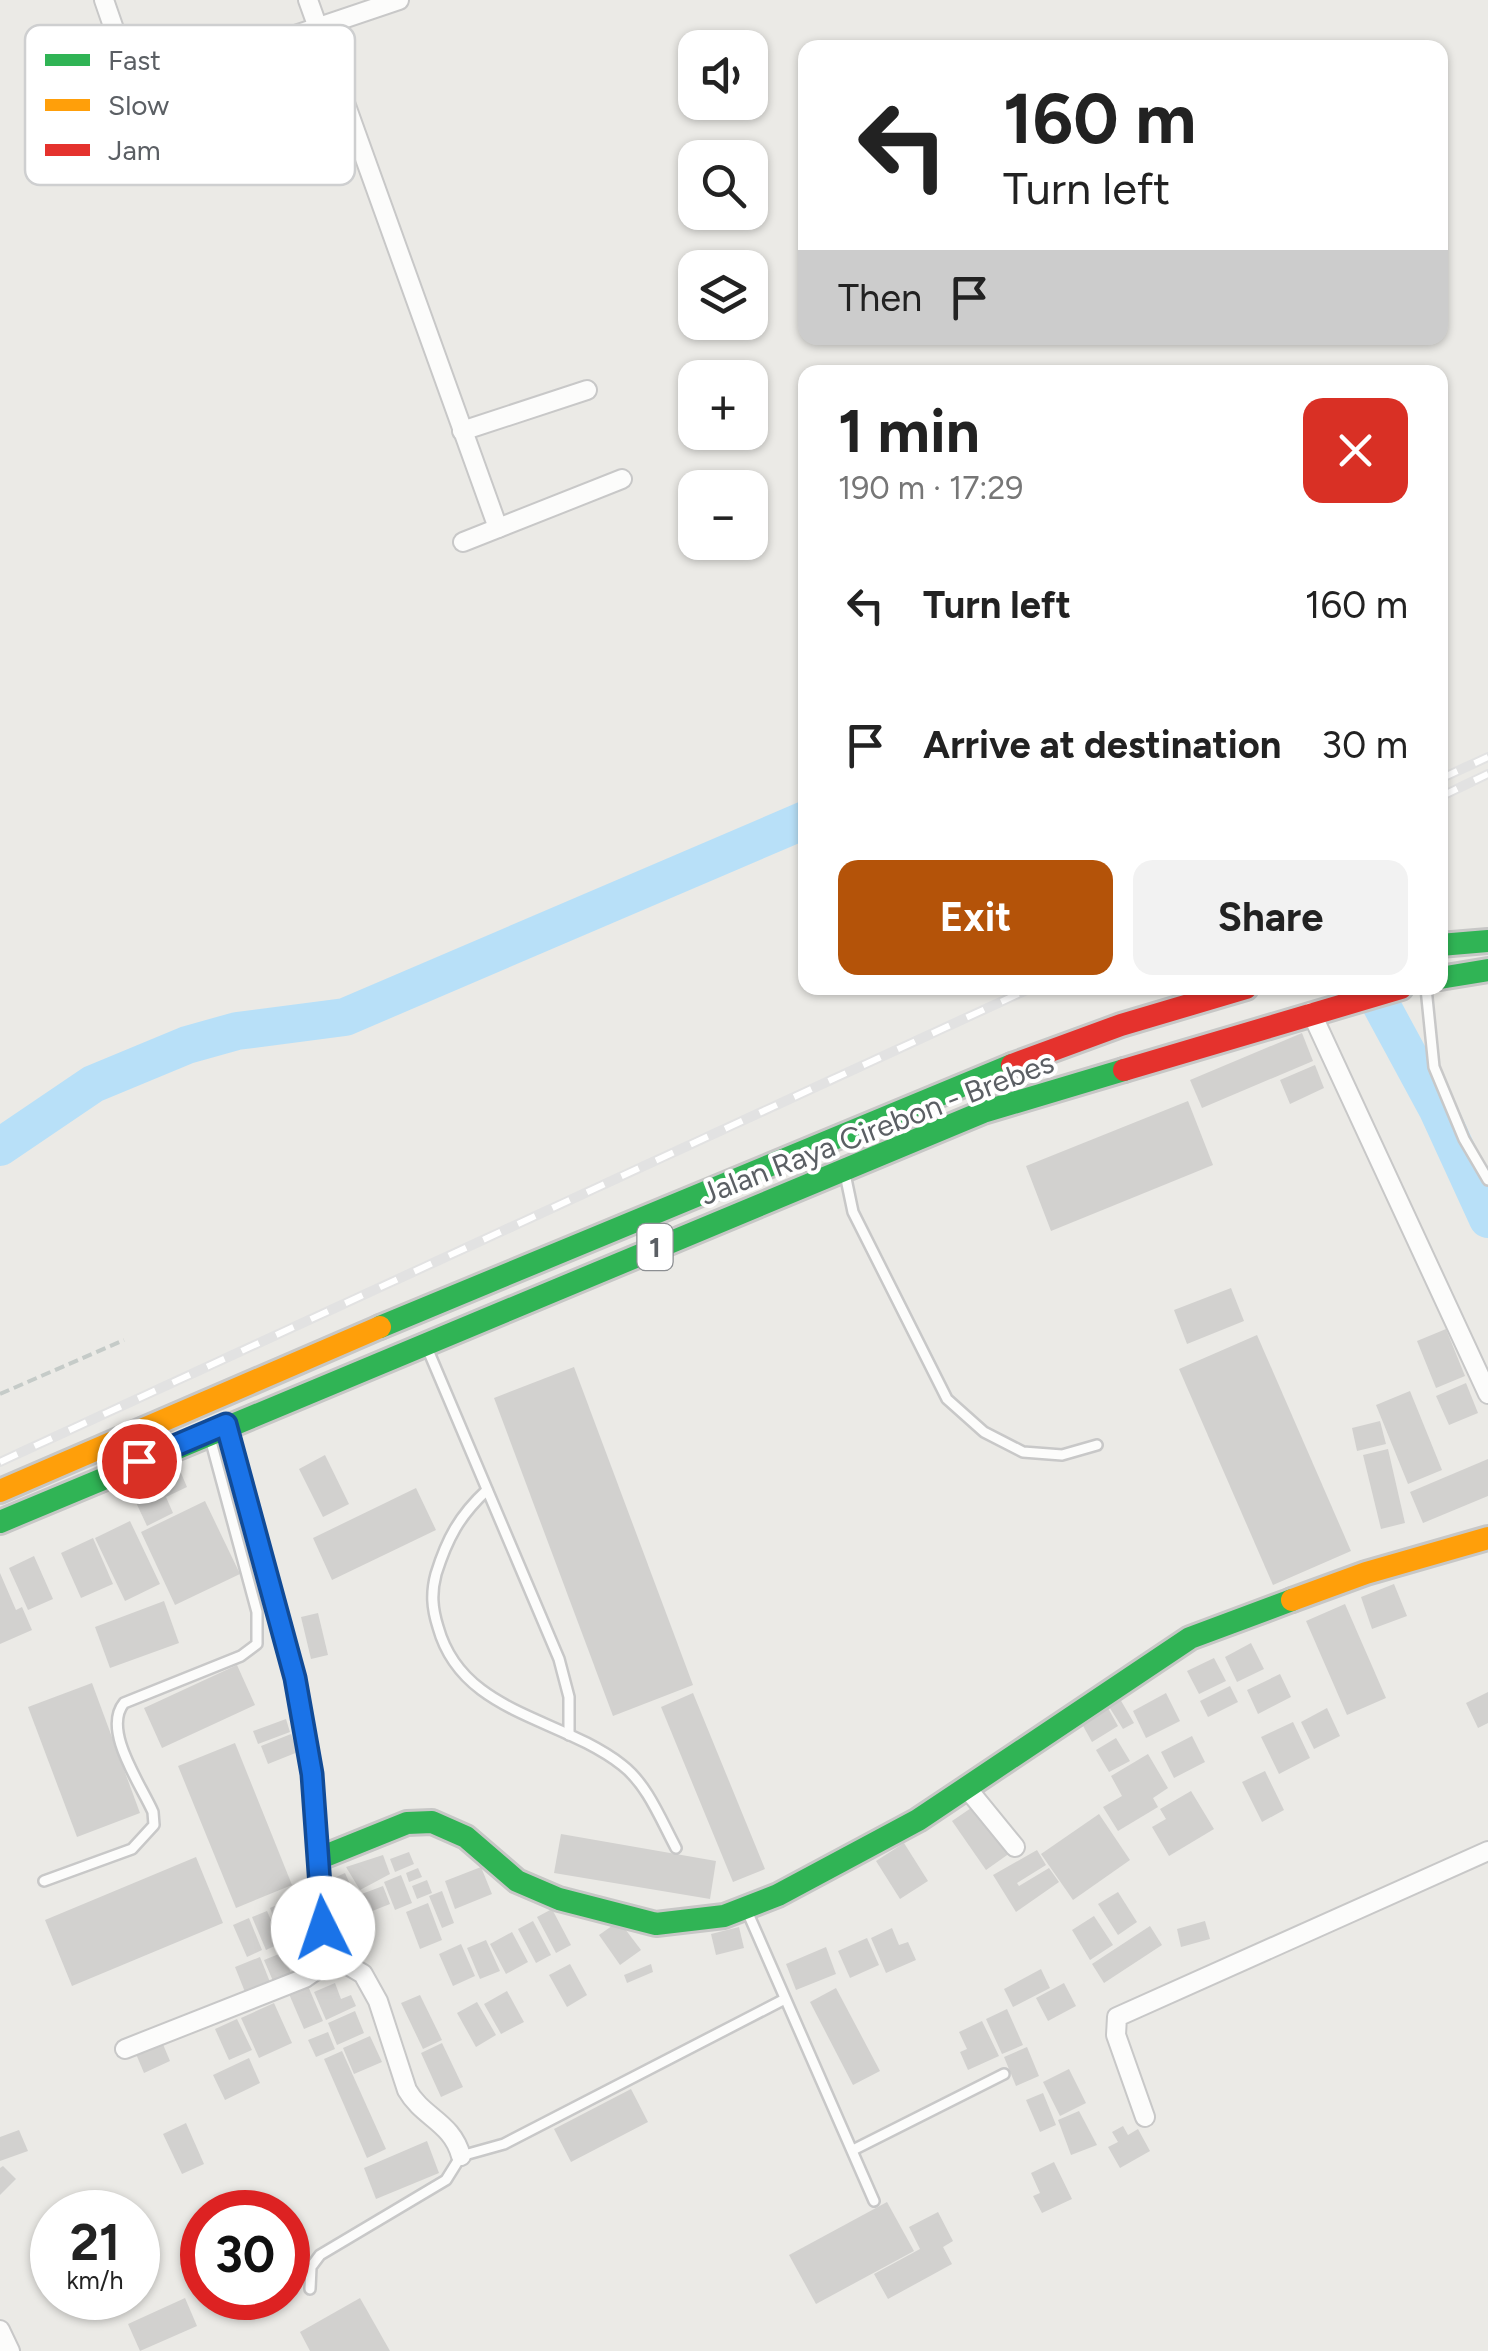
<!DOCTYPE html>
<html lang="en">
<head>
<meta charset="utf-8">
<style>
	body { margin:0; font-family:Figtree,sans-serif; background:#f2f2f2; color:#222; height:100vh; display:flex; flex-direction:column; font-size:38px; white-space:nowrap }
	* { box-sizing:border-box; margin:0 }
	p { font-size:32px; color:#767676 }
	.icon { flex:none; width:55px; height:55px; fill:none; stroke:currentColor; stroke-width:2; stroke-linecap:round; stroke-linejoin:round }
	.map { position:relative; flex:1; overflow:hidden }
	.panel { position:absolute; left:798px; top:365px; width:650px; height:630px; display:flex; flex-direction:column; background:#fff; border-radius:20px; box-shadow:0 2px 8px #0004 }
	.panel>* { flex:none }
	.banner { position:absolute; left:798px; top:40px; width:650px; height:305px; border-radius:20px; box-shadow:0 2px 8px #0004; background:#fff; color:#222; overflow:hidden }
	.controls { position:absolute; left:678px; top:30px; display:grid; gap:20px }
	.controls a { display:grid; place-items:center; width:90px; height:90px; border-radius:20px; background:#fff; box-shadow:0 2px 8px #0004; font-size:50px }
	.speed { position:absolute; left:30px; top:2190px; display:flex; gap:20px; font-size:50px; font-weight:700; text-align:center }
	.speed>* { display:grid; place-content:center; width:130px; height:130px; border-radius:50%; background:#fff; box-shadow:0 2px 8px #0004; line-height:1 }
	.speed small { font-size:25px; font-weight:400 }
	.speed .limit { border:15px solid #d22; background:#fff; color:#111 }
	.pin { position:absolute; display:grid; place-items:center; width:85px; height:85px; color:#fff; margin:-42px; border:5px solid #fff; border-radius:50%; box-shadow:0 2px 10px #0007 }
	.me { position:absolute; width:110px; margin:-55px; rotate:356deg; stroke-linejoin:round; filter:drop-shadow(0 0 8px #0008) }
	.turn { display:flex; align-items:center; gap:35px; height:210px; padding:0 40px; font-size:45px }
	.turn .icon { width:130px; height:130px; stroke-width:2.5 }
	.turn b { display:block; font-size:70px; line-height:85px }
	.then { display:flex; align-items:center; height:95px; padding:0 40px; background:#0003; gap:20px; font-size:38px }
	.round { display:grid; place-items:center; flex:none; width:105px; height:105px; border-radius:20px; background:#f2f2f2 }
	.head { display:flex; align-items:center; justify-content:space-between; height:170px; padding:0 40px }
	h1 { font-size:60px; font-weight:700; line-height:75px }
	.primary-button { display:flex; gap:20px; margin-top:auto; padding:20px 40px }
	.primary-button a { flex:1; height:115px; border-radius:20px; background:#b45309; color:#fff; font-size:40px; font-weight:700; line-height:115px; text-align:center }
	.primary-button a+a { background:#f2f2f2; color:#222 }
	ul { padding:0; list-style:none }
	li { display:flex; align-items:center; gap:30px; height:140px; padding:0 40px }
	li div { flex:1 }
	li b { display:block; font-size:38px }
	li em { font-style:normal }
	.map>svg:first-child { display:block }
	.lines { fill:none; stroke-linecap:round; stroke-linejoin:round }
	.river { stroke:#b8e0f8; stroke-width:38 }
	.building { fill:#d2d1cf }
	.lane-casing { stroke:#c8c8c8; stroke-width:14 }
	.street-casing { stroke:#c8c8c8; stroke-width:22 }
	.fast-casing { stroke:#c7c7c6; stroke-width:28 }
	.slow-casing { stroke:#c7c7c6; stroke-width:28 }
	.jam-casing { stroke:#c7c7c6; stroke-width:28 }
	.path { stroke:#c5cbc8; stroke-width:4; stroke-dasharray:10 5; stroke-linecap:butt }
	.lane { stroke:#fcfcfb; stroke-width:9 }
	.street { stroke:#fcfcfb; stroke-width:18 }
	.fast { stroke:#30b455; stroke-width:22 }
	.slow { stroke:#ff9f0a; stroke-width:22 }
	.jam { stroke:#e5322d; stroke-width:22 }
	.rail-casing { stroke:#e2e2e2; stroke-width:10 }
	.rail { stroke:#fff; stroke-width:6; stroke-dasharray:19; stroke-linecap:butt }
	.route-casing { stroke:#114b97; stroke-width:25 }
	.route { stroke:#1a73e8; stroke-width:18 }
	.labels { text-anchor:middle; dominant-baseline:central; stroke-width:8; stroke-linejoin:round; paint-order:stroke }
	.shield { fill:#fff; stroke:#8c8f92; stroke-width:2.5 }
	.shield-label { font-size:28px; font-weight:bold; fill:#5b5f64 }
	.street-label { font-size:30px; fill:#5b5f64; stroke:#fff }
	.key { fill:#fff; stroke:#cecfd0; stroke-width:2.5 }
	.key-label { font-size:28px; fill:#5b5f64 }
</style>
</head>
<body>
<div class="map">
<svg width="1488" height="2351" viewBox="0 0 1488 2351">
	<rect width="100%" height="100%" fill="#ebeae6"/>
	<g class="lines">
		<!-- river -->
		<g class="river">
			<path d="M 1372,988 L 1438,1110 L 1488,1219"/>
			<path d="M 0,1147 L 93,1084 L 187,1045 L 237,1031 L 345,1017 L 805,820"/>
		</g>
	</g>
	<!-- building -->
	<g class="building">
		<path d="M 1302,1033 L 1313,1061 L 1202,1108 L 1190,1080 Z"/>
		<path d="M 1315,1065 L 1324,1088 L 1290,1104 L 1280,1080 Z"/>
		<path d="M 1188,1101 L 1213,1165 L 1051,1231 L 1026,1166 Z"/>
		<path d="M 1231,1288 L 1244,1321 L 1187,1344 L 1174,1310 Z"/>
		<path d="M 1446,1329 L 1465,1376 L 1436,1388 L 1417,1341 Z"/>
		<path d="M 1257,1335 L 1351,1551 L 1273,1585 L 1179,1369 Z"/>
		<path d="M 574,1367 L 693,1685 L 613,1716 L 494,1398 Z"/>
		<path d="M 1466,1383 L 1478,1413 L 1449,1425 L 1436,1396 Z"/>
		<path d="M 1410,1391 L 1442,1470 L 1408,1484 L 1376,1405 Z"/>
		<path d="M 1380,1421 L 1386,1444 L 1357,1451 L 1352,1428 Z"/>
		<path d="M 1388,1449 L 1405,1523 L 1381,1529 L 1363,1455 Z"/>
		<path d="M 325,1455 L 349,1504 L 323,1517 L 299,1469 Z"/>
		<path d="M 1488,1459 L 1488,1496 L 1423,1523 L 1410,1492 Z"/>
		<path d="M 181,1473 L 187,1487 L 166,1497 L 173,1513 L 147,1526 L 133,1496 Z"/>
		<path d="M 416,1488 L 436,1530 L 332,1580 L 313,1538 Z"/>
		<path d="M 205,1501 L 240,1574 L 175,1605 L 141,1532 Z"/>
		<path d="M 130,1521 L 160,1584 L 125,1601 L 95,1538 Z"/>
		<path d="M 93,1538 L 113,1584 L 81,1598 L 61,1553 Z"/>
		<path d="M 34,1556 L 53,1599 L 28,1610 L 9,1568 Z"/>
		<path d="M 0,1573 L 16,1610 L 22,1607 L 32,1630 L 0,1644 Z"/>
		<path d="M 1394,1584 L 1407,1616 L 1372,1629 L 1361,1597 Z"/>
		<path d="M 164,1601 L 179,1643 L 110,1668 L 95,1627 Z"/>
		<path d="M 1345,1604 L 1386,1698 L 1347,1715 L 1306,1621 Z"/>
		<path d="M 318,1613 L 328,1655 L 311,1659 L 301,1617 Z"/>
		<path d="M 1251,1643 L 1264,1669 L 1237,1682 L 1225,1657 Z"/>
		<path d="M 1214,1658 L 1226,1681 L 1199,1694 L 1187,1671 Z"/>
		<path d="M 237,1665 L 255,1705 L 162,1748 L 144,1708 Z"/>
		<path d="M 1280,1674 L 1291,1697 L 1258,1714 L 1247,1690 Z"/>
		<path d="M 92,1683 L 140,1813 L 77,1837 L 28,1707 Z"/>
		<path d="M 1230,1686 L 1238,1702 L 1208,1717 L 1200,1701 Z"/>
		<path d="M 1488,1692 L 1488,1723 L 1478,1728 L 1466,1703 Z"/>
		<path d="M 693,1693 L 765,1869 L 733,1882 L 661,1707 Z"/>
		<path d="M 1166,1693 L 1180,1721 L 1146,1738 L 1133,1711 Z"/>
		<path d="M 1120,1699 L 1134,1723 L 1123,1729 L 1108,1705 Z"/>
		<path d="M 1108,1708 L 1118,1726 L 1092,1742 L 1082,1724 Z"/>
		<path d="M 1327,1708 L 1340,1736 L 1314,1749 L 1301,1722 Z"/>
		<path d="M 286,1719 L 290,1732 L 258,1744 L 253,1731 Z"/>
		<path d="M 1293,1722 L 1310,1758 L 1279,1774 L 1261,1737 Z"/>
		<path d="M 291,1734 L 298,1752 L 268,1764 L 261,1746 Z"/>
		<path d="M 1192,1736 L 1205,1762 L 1174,1778 L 1161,1752 Z"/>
		<path d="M 1116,1738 L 1130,1761 L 1109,1772 L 1096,1750 Z"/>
		<path d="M 235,1743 L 292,1885 L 236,1908 L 178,1766 Z"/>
		<path d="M 1148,1754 L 1168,1788 L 1153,1798 L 1158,1807 L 1118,1831 L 1103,1807 L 1122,1796 L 1111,1776 Z"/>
		<path d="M 1265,1771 L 1284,1810 L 1262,1822 L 1242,1782 Z"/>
		<path d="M 1191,1791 L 1214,1829 L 1169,1856 L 1152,1827 L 1166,1819 L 1160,1809 Z"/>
		<path d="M 977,1804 L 1010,1853 L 986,1870 L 952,1821 Z"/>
		<path d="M 1099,1814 L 1130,1860 L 1073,1900 L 1041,1854 Z"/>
		<path d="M 561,1834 L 716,1861 L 710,1899 L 554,1873 Z"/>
		<path d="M 904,1843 L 928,1881 L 900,1899 L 876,1861 Z"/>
		<path d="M 1037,1850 L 1046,1865 L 1017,1883 L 1019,1886 L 1049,1868 L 1059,1882 L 1016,1912 L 993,1875 Z"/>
		<path d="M 409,1852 L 414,1864 L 395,1872 L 390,1859 Z"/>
		<path d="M 383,1855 L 390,1874 L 360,1890 L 346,1867 Z"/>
		<path d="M 196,1857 L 223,1923 L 72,1986 L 45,1920 Z"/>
		<path d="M 481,1867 L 492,1894 L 455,1909 L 445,1881 Z"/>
		<path d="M 418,1868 L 422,1877 L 409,1882 L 406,1873 Z"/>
		<path d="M 345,1873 L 353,1891 L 331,1903 L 323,1883 Z"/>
		<path d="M 401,1875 L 412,1903 L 395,1910 L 384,1882 Z"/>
		<path d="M 427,1880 L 432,1893 L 417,1899 L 412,1886 Z"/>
		<path d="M 310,1885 L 316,1899 L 294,1908 L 289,1895 Z"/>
		<path d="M 383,1886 L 390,1904 L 357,1917 L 360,1923 L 343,1931 L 347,1941 L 334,1947 L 323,1920 L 354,1907 L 351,1898 Z"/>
		<path d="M 442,1891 L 454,1923 L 442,1928 L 429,1896 Z"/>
		<path d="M 1118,1892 L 1137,1922 L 1118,1935 L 1098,1904 Z"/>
		<path d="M 288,1900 L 302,1933 L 283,1940 L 270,1908 Z"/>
		<path d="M 428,1903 L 442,1940 L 420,1949 L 406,1912 Z"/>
		<path d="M 552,1909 L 571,1945 L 556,1953 L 537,1917 Z"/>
		<path d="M 267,1911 L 281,1943 L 266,1950 L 252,1917 Z"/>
		<path d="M 1094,1916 L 1113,1945 L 1090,1960 L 1072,1930 Z"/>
		<path d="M 249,1918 L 262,1950 L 247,1957 L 233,1925 Z"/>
		<path d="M 533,1921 L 551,1955 L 536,1963 L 518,1929 Z"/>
		<path d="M 619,1921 L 641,1950 L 620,1965 L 599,1935 Z"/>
		<path d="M 1205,1921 L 1210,1939 L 1181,1947 L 1177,1929 Z"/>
		<path d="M 1150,1926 L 1162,1945 L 1104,1983 L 1092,1964 Z"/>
		<path d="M 739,1927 L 744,1948 L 716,1955 L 711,1934 Z"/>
		<path d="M 892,1928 L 899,1945 L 908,1942 L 916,1960 L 886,1973 L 871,1938 Z"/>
		<path d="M 512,1932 L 528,1962 L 506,1974 L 490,1944 Z"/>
		<path d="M 303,1934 L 312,1955 L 288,1965 L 291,1973 L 273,1981 L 264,1960 L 284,1952 L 280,1944 Z"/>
		<path d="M 867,1938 L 879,1965 L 850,1978 L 838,1951 Z"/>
		<path d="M 486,1940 L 500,1971 L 480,1979 L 467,1948 Z"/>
		<path d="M 461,1944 L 475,1976 L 453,1986 L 439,1954 Z"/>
		<path d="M 826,1947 L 836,1974 L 796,1990 L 786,1964 Z"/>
		<path d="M 260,1957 L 270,1982 L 245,1992 L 235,1967 Z"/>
		<path d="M 570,1964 L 587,1995 L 567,2007 L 549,1975 Z"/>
		<path d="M 651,1964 L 653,1972 L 627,1983 L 624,1975 Z"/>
		<path d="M 1041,1969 L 1050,1988 L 1013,2007 L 1004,1989 Z"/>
		<path d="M 335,1983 L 341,1999 L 351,1995 L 356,2006 L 326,2020 L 314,1992 Z"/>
		<path d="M 1064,1983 L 1076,2006 L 1048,2021 L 1036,1998 Z"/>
		<path d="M 308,1986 L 323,2021 L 304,2029 L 289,1994 Z"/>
		<path d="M 836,1988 L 880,2071 L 853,2085 L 810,2002 Z"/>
		<path d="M 507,1991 L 524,2022 L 501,2034 L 484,2004 Z"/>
		<path d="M 420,1995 L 442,2040 L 423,2049 L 401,2003 Z"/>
		<path d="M 477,2002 L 496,2035 L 476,2047 L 457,2013 Z"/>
		<path d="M 274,2003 L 292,2043 L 259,2058 L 241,2018 Z"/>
		<path d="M 1007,2009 L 1023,2045 L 1002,2054 L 986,2019 Z"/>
		<path d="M 355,2011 L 364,2033 L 337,2045 L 328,2023 Z"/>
		<path d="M 237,2019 L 252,2050 L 229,2060 L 215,2029 Z"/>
		<path d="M 982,2021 L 999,2056 L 968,2070 L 960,2052 L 967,2049 L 959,2032 Z"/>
		<path d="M 328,2032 L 335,2049 L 316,2057 L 308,2040 Z"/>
		<path d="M 370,2036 L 382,2062 L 354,2074 L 343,2048 Z"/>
		<path d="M 162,2042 L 170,2061 L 144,2073 L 136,2054 Z"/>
		<path d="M 442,2043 L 463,2087 L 441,2097 L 421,2053 Z"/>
		<path d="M 1027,2047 L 1039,2076 L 1016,2086 L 1004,2057 Z"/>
		<path d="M 342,2051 L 386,2149 L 367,2158 L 324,2059 Z"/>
		<path d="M 249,2058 L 260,2083 L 225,2100 L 213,2075 Z"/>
		<path d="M 1069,2069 L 1086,2103 L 1060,2116 L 1043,2082 Z"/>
		<path d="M 631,2089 L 648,2122 L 571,2162 L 554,2129 Z"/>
		<path d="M 1043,2093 L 1056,2125 L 1040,2132 L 1026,2100 Z"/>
		<path d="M 1079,2111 L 1097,2145 L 1071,2155 L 1058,2120 Z"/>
		<path d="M 186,2123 L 204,2164 L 182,2174 L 163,2134 Z"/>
		<path d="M 1123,2126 L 1128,2135 L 1138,2129 L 1150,2151 L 1120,2168 L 1108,2147 L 1118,2142 L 1112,2132 Z"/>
		<path d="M 19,2130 L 28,2151 L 0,2161 L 0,2137 Z"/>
		<path d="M 427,2141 L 439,2173 L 376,2199 L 364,2168 Z"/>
		<path d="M 1054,2162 L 1072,2199 L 1042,2213 L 1033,2196 L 1040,2193 L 1031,2173 Z"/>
		<path d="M 3,2166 L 16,2179 L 0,2195 L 0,2168 Z"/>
		<path d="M 887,2202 L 914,2251 L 816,2304 L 789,2255 Z"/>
		<path d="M 938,2212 L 953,2241 L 943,2247 L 952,2264 L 888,2299 L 874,2274 L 920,2249 L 909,2227 Z"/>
		<path d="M 185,2298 L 197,2326 L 140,2351 L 128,2324 Z"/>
		<path d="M 360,2298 L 390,2351 L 310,2351 L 300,2332 Z"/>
	</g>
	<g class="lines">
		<!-- lane casing -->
		<g class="lane-casing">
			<g id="lane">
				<path d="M 1426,988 L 1434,1067 L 1464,1139 L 1488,1180"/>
				<path d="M 845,1174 L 853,1212 L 947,1399 L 984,1432 L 1023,1452 L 1062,1455 L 1097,1445"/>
				<path d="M 428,1350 L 559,1659 L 569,1697 L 569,1735"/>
				<path d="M 487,1490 C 459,1516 447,1539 436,1574 C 431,1593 432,1608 438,1627 C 462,1714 559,1716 622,1765 C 647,1784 661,1820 676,1848"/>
				<path d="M 44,1881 L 132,1849 L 154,1825 L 153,1812 C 140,1783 102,1730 124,1703 L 241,1656 L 257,1644 L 257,1612 L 210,1438"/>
				<path d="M 747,1911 L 874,2201"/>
				<path d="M 853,2150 L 1004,2074"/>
				<path d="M 310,2289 L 311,2267 L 320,2255 L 446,2180 L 461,2156 L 504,2144 L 783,2000"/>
			</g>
		</g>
		<!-- street casing -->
		<g class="street-casing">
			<g id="street">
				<path d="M 104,0 L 163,171"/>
				<path d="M 308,0 L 498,528"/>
				<path d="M 225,59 L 249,137"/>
				<path d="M 135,89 L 399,0"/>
				<path d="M 462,431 L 587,390"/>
				<path d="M 463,542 L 622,479"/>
				<path d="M 1311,1012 L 1488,1394"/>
				<path d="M 966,1787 L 1015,1847"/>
				<path d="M 324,1951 L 363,1974 L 378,2001 L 407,2090 C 423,2118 452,2122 461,2156"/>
				<path d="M 125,2049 L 305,1978 L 315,1971 L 324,1951 L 312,1774 L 295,1678 L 226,1424"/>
				<path d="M 1145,2117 L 1116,2035 L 1117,2017 L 1488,1851"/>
				<path d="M 0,2330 L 10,2351"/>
			</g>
		</g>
		<!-- fast casing -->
		<g class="fast-casing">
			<g id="fast">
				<path d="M 1440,945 L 1488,941"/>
				<path d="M 1440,978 L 1488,970"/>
				<path d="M 380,1327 L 1012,1065"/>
				<path d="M 0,1522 L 983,1112 L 1124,1070"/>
				<path d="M 320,1858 L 407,1823 L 432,1822 L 466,1837 L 517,1881 L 559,1899 L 656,1924 L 724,1916 L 778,1895 L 918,1820 L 1190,1638 L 1292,1600"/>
			</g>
		</g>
		<!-- slow casing -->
		<g class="slow-casing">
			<g id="slow">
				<path d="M 0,1491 L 380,1327"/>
				<path d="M 1292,1600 L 1366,1573 L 1488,1538"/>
			</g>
		</g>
		<!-- jam casing -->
		<g class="jam-casing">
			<g id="jam">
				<path d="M 1012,1065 L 1121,1025 L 1246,988"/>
				<path d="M 1124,1070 L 1401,988"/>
			</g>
		</g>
		<!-- path -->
		<path class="path" d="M 0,1394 L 124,1340"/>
		<!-- lane -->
		<use href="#lane" class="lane"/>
		<!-- street -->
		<use href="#street" class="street"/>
		<!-- fast -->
		<use href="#fast" class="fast"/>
		<!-- slow -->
		<use href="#slow" class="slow"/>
		<!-- jam -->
		<use href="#jam" class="jam"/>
		<!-- rail casing -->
		<g class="rail-casing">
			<g id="rail">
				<path d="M 1440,779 L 1488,757"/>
				<path d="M 1440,797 L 1488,774"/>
				<path d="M 0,1462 L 1031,988"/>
			</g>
		</g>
		<!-- rail -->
		<use href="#rail" class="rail"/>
	</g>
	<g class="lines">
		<!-- route casing -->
		<g class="route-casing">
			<path id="route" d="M 139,1461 L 226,1424 L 295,1678 L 312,1774 L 323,1928"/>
		</g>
		<!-- route -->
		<use href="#route" class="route"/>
	</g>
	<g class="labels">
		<!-- shield labels -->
		<rect class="shield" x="637.5" y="1224" width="35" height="46" rx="8"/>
		<g class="shield-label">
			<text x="655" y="1247">1</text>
		</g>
		<!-- street labels -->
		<g class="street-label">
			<text transform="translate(877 1128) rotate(-21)">Jalan Raya Cirebon - Brebes</text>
		</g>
	</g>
	<!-- legend -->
	<rect x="25" y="25" width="330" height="160" rx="15" class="key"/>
	<rect x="45" y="54" width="45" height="12" fill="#30b455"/>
	<rect x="45" y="99" width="45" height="12" fill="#ff9f0a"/>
	<rect x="45" y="144" width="45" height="12" fill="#e5322d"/>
	<g class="key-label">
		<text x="108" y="70">Fast</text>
		<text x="108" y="115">Slow</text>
		<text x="108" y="160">Jam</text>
	</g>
</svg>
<div class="controls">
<a><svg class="icon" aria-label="sound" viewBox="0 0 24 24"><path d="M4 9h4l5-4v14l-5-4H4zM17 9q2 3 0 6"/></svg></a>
<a><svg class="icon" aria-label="search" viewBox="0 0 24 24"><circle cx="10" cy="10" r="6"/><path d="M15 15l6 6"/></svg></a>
<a><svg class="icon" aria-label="layers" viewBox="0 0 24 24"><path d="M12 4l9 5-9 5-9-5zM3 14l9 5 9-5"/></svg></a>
<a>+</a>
<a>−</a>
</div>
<div class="speed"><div>21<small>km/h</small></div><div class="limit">30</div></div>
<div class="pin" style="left:139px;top:1461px;background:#d93025"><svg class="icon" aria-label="arrive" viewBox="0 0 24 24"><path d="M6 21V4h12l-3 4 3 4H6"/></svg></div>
<svg class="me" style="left:323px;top:1928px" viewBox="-20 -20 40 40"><circle r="19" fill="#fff"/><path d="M0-13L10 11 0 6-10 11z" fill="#1a73e8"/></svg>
<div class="banner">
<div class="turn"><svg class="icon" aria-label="left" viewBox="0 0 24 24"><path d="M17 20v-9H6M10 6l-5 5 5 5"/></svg><div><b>160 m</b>Turn left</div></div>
<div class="then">Then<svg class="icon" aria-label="arrive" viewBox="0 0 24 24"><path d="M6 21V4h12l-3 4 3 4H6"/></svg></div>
</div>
<section class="panel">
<div class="head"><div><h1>1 min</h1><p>190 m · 17:29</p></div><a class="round" style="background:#d93025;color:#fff"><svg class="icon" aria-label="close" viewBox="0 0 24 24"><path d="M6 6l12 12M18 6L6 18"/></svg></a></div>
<ul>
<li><svg class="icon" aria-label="left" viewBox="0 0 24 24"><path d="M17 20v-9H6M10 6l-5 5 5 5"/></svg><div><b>Turn left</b></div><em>160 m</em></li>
<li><svg class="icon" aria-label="arrive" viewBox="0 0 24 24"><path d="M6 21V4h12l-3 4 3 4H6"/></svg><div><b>Arrive at destination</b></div><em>30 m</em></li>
</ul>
<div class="primary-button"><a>Exit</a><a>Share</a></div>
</section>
</div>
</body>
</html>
